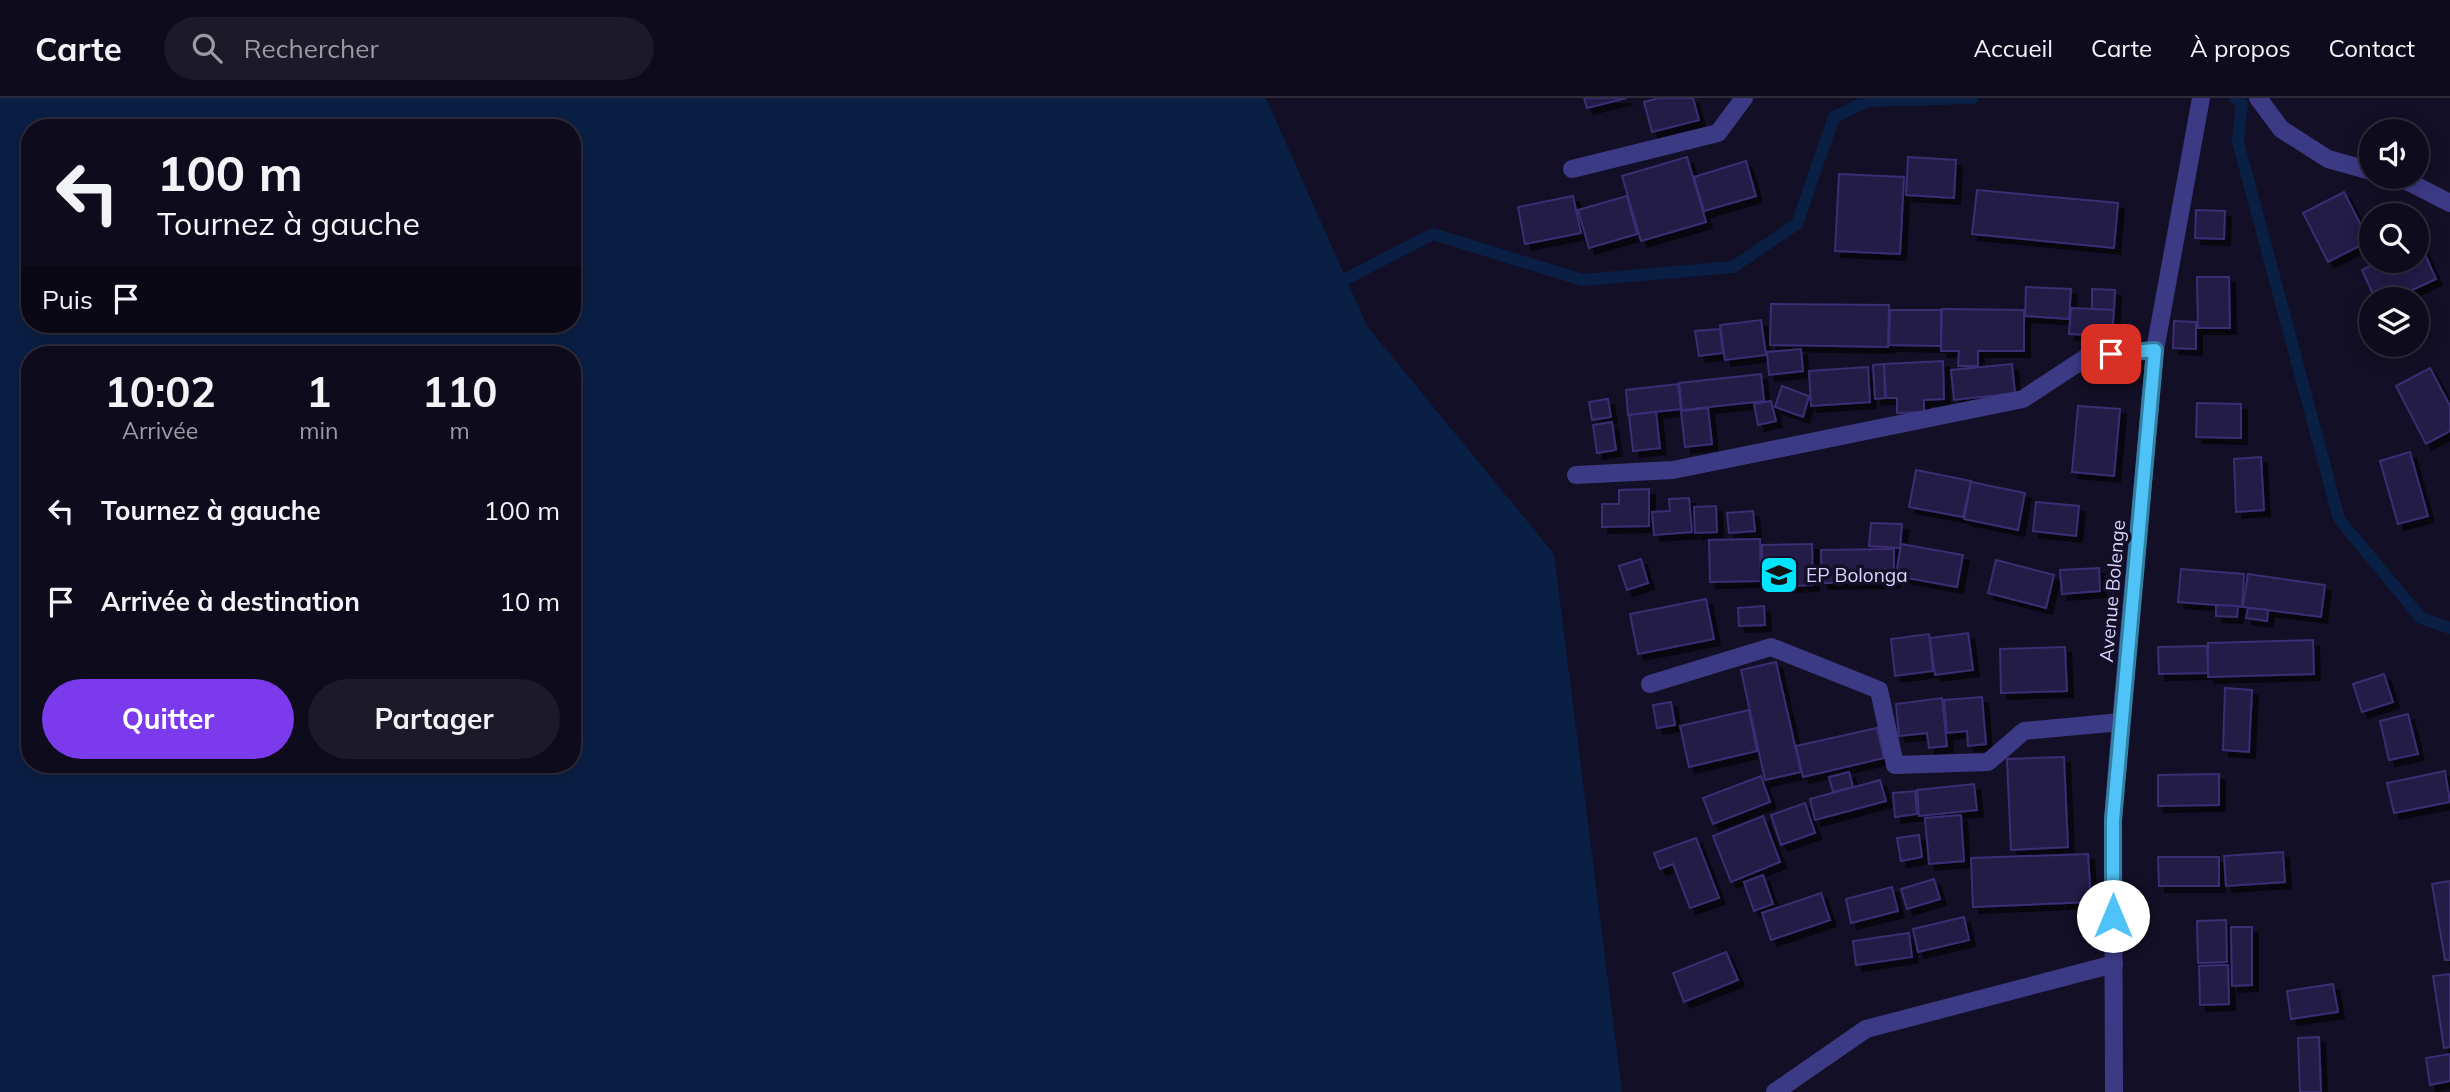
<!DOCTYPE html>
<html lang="fr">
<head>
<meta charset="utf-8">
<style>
	body { margin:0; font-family:Mulish,sans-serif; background:#1c1929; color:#f1f3f6; height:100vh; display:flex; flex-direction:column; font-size:26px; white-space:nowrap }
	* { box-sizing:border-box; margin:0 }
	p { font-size:23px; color:#9b9ba3 }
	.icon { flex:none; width:38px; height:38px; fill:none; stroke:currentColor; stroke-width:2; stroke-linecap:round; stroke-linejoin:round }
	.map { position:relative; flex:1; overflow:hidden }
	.drawer { position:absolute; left:21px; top:248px; width:560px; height:427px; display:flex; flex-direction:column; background:#0e0b1c; border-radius:28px; box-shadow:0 4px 18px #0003,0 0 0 2px #2e2b3b }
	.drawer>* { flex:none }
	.top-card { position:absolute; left:21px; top:21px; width:560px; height:214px; border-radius:28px; box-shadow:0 4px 18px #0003,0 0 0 2px #2e2b3b; background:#0e0b1c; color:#f1f3f6; overflow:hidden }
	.tools { position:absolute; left:2359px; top:21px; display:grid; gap:14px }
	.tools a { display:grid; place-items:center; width:70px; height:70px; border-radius:50%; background:#0e0b1c; box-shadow:0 4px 18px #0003,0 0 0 2px #2e2b3b; font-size:35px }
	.pin { position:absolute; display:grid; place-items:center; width:60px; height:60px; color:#fff; margin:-30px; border-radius:14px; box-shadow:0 4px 10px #0006 }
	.me { position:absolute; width:77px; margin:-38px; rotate:0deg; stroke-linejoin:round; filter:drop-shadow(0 0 5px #0008) }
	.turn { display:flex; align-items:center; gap:24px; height:147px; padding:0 21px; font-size:32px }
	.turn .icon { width:91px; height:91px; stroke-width:2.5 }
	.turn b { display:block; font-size:49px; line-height:60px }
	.then { display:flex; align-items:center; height:66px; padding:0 21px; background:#0003; gap:14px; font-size:26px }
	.eta { display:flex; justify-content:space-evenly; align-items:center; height:119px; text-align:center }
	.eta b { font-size:42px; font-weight:700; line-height:49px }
	.action { display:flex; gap:14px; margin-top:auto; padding:14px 21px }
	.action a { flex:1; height:80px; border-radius:42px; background:#7c3aed; color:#fff; font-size:28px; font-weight:700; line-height:80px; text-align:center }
	.action a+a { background:#1c1929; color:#f1f3f6 }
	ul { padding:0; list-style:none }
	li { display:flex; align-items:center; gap:21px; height:91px; padding:0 21px }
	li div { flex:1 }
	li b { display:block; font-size:26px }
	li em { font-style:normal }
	header { display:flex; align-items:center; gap:42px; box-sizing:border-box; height:98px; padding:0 35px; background:#0e0b1c; border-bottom:2px solid #2e2b3b }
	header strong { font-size:33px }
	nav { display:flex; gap:38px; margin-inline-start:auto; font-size:24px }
	.search { width:490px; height:63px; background:#1c1929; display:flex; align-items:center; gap:18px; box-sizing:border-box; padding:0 24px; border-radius:38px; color:#9b9ba3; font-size:26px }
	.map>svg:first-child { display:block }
	.water { fill:#0a1f44; fill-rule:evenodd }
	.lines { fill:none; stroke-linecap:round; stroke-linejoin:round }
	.stream { stroke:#0a1f44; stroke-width:12 }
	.building { fill:#241b47; stroke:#3b2d73; stroke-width:2; filter:url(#shadow) }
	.minor { stroke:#3d3a85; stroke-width:18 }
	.route-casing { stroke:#337fa1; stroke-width:18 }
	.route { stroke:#4fc3f7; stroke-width:12 }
	.labels { text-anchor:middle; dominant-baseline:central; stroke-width:7; stroke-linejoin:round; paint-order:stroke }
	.poi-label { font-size:19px; fill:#d9d4ff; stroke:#130f26; text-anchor:start }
	.street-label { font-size:19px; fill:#d9d4ff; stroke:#130f26 }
</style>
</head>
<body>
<header>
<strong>Carte</strong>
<div class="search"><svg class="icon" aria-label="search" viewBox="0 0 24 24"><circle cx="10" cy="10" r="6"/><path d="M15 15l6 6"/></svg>Rechercher</div>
<nav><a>Accueil</a><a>Carte</a><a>À propos</a><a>Contact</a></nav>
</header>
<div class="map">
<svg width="2450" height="994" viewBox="0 0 2450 994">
	<defs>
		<filter id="shadow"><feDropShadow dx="6" dy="6" stdDeviation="0" flood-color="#0009"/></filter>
	</defs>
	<rect width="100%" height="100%" fill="#130f26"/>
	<!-- water -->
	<path class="water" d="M 0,0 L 1266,0 L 1367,228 L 1554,456 L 1622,994 L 0,994 ZM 30,30 L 572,30 L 572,226 L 30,226 ZM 30,257 L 572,257 L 572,667 L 30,667 Z"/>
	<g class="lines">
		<!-- stream -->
		<g class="stream">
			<path d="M 2235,0 L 2242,6 L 2238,44 L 2339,421 L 2421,520 L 2450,530"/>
			<path d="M 1334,187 L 1433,136 L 1582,182 L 1733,169 L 1797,126 L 1834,19 L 1867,3 L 1973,0"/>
		</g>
	</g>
	<!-- building -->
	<g class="building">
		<path d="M 1584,0 L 1627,0 L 1587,10 Z"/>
		<path d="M 1659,0 L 1693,0 L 1699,22 L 1652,34 L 1644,4 Z"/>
		<path d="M 1687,59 L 1706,124 L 1641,143 L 1622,78 Z"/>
		<path d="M 1908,59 L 1956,62 L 1954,100 L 1906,97 Z"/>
		<path d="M 1746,63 L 1756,98 L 1704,113 L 1694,79 Z"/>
		<path d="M 1839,76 L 1904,79 L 1900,156 L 1835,153 Z"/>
		<path d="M 1977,92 L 2118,105 L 2114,150 L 1972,136 Z"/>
		<path d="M 2344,94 L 2369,143 L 2328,164 L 2303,115 Z"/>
		<path d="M 1573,98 L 1581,135 L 1525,146 L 1518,109 Z"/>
		<path d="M 1627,98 L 1637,136 L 1589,150 L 1578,112 Z"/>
		<path d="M 2196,112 L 2225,113 L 2224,141 L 2195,140 Z"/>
		<path d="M 2420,145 L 2436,181 L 2393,201 L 2375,201 L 2362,172 L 2381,163 L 2417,163 L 2417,146 Z"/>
		<path d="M 2197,179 L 2229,179 L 2230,230 L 2198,230 Z"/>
		<path d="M 2026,189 L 2071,191 L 2069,221 L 2025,218 Z"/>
		<path d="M 2092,191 L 2115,192 L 2114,212 L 2092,211 Z"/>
		<path d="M 1771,206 L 1889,207 L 1888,249 L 1770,247 Z"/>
		<path d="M 2071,210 L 2114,212 L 2112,238 L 2069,236 Z"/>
		<path d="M 1942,211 L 2024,212 L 2024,253 L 1978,253 L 1978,268 L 1958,268 L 1959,253 L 1941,253 Z"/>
		<path d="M 1890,212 L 1941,212 L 1941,248 L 1889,247 Z"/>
		<path d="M 1761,222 L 1766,257 L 1725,262 L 1720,227 Z"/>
		<path d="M 2174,223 L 2196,224 L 2196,251 L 2173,250 Z"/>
		<path d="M 1720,231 L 1723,255 L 1699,258 L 1695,233 Z"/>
		<path d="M 1801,251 L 1803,273 L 1769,277 L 1767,254 Z"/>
		<path d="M 1943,263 L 1944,301 L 1924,302 L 1924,314 L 1897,315 L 1897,300 L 1886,300 L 1884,266 Z"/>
		<path d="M 1884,266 L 1885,300 L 1875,301 L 1873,267 Z"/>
		<path d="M 2012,266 L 2015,295 L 1954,302 L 1951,272 Z"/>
		<path d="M 1868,269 L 1870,304 L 1811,308 L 1809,273 Z"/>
		<path d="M 2430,270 L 2450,308 L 2450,333 L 2426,346 L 2396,288 Z"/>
		<path d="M 1761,276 L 1764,303 L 1682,312 L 1679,285 Z"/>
		<path d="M 1678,286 L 1681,311 L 1628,317 L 1626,292 Z"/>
		<path d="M 1782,288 L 1809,298 L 1803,319 L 1775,309 Z"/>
		<path d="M 1608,301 L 1611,319 L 1592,322 L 1589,304 Z"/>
		<path d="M 1771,303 L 1776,323 L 1758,327 L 1754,306 Z"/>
		<path d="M 2197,305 L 2241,306 L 2241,340 L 2196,339 Z"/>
		<path d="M 2078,308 L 2120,311 L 2114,378 L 2072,374 Z"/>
		<path d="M 1708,310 L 1712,346 L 1685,349 L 1681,313 Z"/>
		<path d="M 1656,314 L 1660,350 L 1633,353 L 1629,317 Z"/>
		<path d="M 1612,324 L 1616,352 L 1597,355 L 1593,327 Z"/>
		<path d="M 2410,354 L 2428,418 L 2398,426 L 2380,363 Z"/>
		<path d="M 2261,359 L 2264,412 L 2236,414 L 2234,361 Z"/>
		<path d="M 1916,372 L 1971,383 L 1963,419 L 1909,409 Z"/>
		<path d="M 1971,384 L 2025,395 L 2018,432 L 1964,421 Z"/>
		<path d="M 1649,391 L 1649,428 L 1602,429 L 1602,406 L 1619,406 L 1619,392 Z"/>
		<path d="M 1689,400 L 1692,434 L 1654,437 L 1652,414 L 1670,413 L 1669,401 Z"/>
		<path d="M 2036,404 L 2079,408 L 2076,438 L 2033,433 Z"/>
		<path d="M 1716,408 L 1717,434 L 1695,435 L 1694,409 Z"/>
		<path d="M 1753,413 L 1755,433 L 1729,435 L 1727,415 Z"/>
		<path d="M 1871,425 L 1902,426 L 1900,450 L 1869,448 Z"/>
		<path d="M 1760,441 L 1761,483 L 1710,484 L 1709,442 Z"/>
		<path d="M 1812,446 L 1813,487 L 1763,489 L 1762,447 Z"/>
		<path d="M 1901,446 L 1963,457 L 1957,489 L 1896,478 Z"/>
		<path d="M 1894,451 L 1894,484 L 1822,485 L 1821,452 Z"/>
		<path d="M 1641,461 L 1648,485 L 1627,492 L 1619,468 Z"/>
		<path d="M 1996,462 L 2054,477 L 2046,510 L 1988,495 Z"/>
		<path d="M 2099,470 L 2100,493 L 2062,496 L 2060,472 Z"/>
		<path d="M 2181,471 L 2244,476 L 2242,509 L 2178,504 Z"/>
		<path d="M 2248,476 L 2325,487 L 2321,519 L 2243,509 Z"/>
		<path d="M 1706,501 L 1714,541 L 1638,556 L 1630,516 Z"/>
		<path d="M 2216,507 L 2238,508 L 2237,519 L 2216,518 Z"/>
		<path d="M 1764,508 L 1765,527 L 1739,528 L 1738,510 Z"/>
		<path d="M 2248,510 L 2268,512 L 2267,523 L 2246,520 Z"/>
		<path d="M 1968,535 L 1973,572 L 1935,577 L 1930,540 Z"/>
		<path d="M 1929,536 L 1933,573 L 1895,578 L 1891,541 Z"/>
		<path d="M 2313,542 L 2314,576 L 2208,579 L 2208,545 Z"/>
		<path d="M 2207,548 L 2208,575 L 2159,576 L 2158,549 Z"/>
		<path d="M 2065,549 L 2067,593 L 2001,595 L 2000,551 Z"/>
		<path d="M 1776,564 L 1801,674 L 1765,682 L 1741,572 Z"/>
		<path d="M 2384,576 L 2393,604 L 2362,614 L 2353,586 Z"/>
		<path d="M 2225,590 L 2252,592 L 2249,654 L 2223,652 Z"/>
		<path d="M 1982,599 L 1986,646 L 1968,648 L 1967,633 L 1947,635 L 1944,602 Z"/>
		<path d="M 1942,600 L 1947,648 L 1929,650 L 1927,635 L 1899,638 L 1896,606 Z"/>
		<path d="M 1671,604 L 1675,627 L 1657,630 L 1653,607 Z"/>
		<path d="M 1749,612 L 1757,653 L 1689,669 L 1680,628 Z"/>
		<path d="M 2408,616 L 2418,656 L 2389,662 L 2380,623 Z"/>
		<path d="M 1877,630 L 1884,660 L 1803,679 L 1796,648 Z"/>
		<path d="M 2064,659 L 2068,749 L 2011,752 L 2007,661 Z"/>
		<path d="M 2445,673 L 2450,704 L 2394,715 L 2387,685 Z"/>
		<path d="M 1849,674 L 1853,689 L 1833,694 L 1829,679 Z"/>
		<path d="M 2219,676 L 2219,707 L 2158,708 L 2158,677 Z"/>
		<path d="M 1761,678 L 1770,704 L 1713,726 L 1703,700 Z"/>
		<path d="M 1880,682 L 1886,703 L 1815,722 L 1810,701 Z"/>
		<path d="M 1974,686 L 1977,712 L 1919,718 L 1917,692 Z"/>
		<path d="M 1915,693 L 1917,716 L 1895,719 L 1893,695 Z"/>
		<path d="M 1805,705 L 1815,735 L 1781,747 L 1771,717 Z"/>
		<path d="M 1961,717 L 1964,763 L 1929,766 L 1925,720 Z"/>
		<path d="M 1763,718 L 1780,764 L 1731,784 L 1713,738 Z"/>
		<path d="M 1919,737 L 1922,759 L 1901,763 L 1897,740 Z"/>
		<path d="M 1696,740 L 1719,800 L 1690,810 L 1673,766 L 1660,771 L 1654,755 Z"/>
		<path d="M 2283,754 L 2285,784 L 2226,788 L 2224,758 Z"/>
		<path d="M 2088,756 L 2091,804 L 1973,809 L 1971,760 Z"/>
		<path d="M 2158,759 L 2219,759 L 2219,788 L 2159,788 Z"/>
		<path d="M 1763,777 L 1773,806 L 1754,813 L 1744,784 Z"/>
		<path d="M 1934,781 L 1940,801 L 1907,811 L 1901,791 Z"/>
		<path d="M 2450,783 L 2450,862 L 2445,862 L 2432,786 Z"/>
		<path d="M 1892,789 L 1898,813 L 1851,825 L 1846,801 Z"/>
		<path d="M 1821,795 L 1830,822 L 1771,842 L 1762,815 Z"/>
		<path d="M 1964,819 L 1969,842 L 1918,854 L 1913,831 Z"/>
		<path d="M 2226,822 L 2227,864 L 2198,865 L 2197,823 Z"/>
		<path d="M 2231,829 L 2252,829 L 2252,887 L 2232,888 Z"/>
		<path d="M 1909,835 L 1912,859 L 1856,867 L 1853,843 Z"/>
		<path d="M 1726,854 L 1738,882 L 1684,904 L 1673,875 Z"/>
		<path d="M 2228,867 L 2229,906 L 2200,907 L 2199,868 Z"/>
		<path d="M 2450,876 L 2450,949 L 2444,950 L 2433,878 Z"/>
		<path d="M 2333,886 L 2338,914 L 2291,921 L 2287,893 Z"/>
		<path d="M 2319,939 L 2321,994 L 2300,994 L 2298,940 Z"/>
		<path d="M 2450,956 L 2450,983 L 2430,987 L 2426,960 Z"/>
	</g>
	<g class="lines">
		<!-- minor -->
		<g class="minor">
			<path d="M 2258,0 L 2281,31 L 2328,61 L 2371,73"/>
			<path d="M 1572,71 L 1718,35 L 1744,0"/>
			<path d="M 2394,79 L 2405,82 L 2450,105"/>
			<path d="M 1576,377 L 1673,372 L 2023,301 L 2090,257 L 2155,252"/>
			<path d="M 1650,586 L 1771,549 L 1879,592 L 1895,667 L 1988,664 L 2024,633 L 2121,624"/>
			<path d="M 1775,994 L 1866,931 L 2114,866"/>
			<path d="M 2114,994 L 2113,721 L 2121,624 L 2155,252 L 2201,0"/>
		</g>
	</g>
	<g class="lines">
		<!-- route casing -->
		<g class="route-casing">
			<path id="route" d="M 2111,256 L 2155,252 L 2113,722 L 2113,818"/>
		</g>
		<!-- route -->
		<use href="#route" class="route"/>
	</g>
	<!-- icons -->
	<defs>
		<g id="school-square" transform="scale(2.0125)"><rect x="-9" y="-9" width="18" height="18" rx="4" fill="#00e5ff" stroke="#130f26"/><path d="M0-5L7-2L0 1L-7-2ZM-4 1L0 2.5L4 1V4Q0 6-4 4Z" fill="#111"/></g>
	</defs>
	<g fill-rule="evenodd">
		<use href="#school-square" x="1779" y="477"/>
	</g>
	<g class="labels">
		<!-- poi labels -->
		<g class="poi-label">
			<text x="1806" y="477">EP Bolonga</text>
		</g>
		<!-- street labels -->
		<g class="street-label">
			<text transform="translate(2112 493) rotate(-85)">Avenue Bolenge</text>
		</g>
	</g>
</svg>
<div class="tools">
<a><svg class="icon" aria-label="sound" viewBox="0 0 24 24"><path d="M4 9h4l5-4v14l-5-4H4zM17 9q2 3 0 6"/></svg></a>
<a><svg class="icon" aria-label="search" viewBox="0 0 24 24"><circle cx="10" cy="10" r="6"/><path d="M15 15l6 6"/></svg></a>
<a><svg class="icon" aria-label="layers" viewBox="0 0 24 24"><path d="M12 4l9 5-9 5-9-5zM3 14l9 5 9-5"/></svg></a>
</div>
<div class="pin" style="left:2111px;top:256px;background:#d93025"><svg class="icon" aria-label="arrive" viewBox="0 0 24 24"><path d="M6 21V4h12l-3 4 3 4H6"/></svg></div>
<svg class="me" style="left:2113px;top:818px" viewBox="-20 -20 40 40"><circle r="19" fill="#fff"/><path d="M0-13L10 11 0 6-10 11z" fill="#4fc3f7"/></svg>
<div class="top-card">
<div class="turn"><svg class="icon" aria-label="left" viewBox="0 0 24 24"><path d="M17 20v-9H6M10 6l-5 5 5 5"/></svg><div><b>100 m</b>Tournez à gauche</div></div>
<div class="then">Puis<svg class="icon" aria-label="arrive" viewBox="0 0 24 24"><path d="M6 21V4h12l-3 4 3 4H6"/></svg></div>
</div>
<section class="drawer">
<div class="eta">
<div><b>10:02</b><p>Arrivée</p></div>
<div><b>1</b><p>min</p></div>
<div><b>110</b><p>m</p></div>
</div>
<ul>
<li><svg class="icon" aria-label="left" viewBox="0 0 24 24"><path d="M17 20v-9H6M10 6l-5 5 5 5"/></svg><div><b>Tournez à gauche</b></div><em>100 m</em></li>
<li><svg class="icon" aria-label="arrive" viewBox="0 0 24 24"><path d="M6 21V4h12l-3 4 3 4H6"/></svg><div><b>Arrivée à destination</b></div><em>10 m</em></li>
</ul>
<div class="action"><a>Quitter</a><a>Partager</a></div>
</section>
</div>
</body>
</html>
